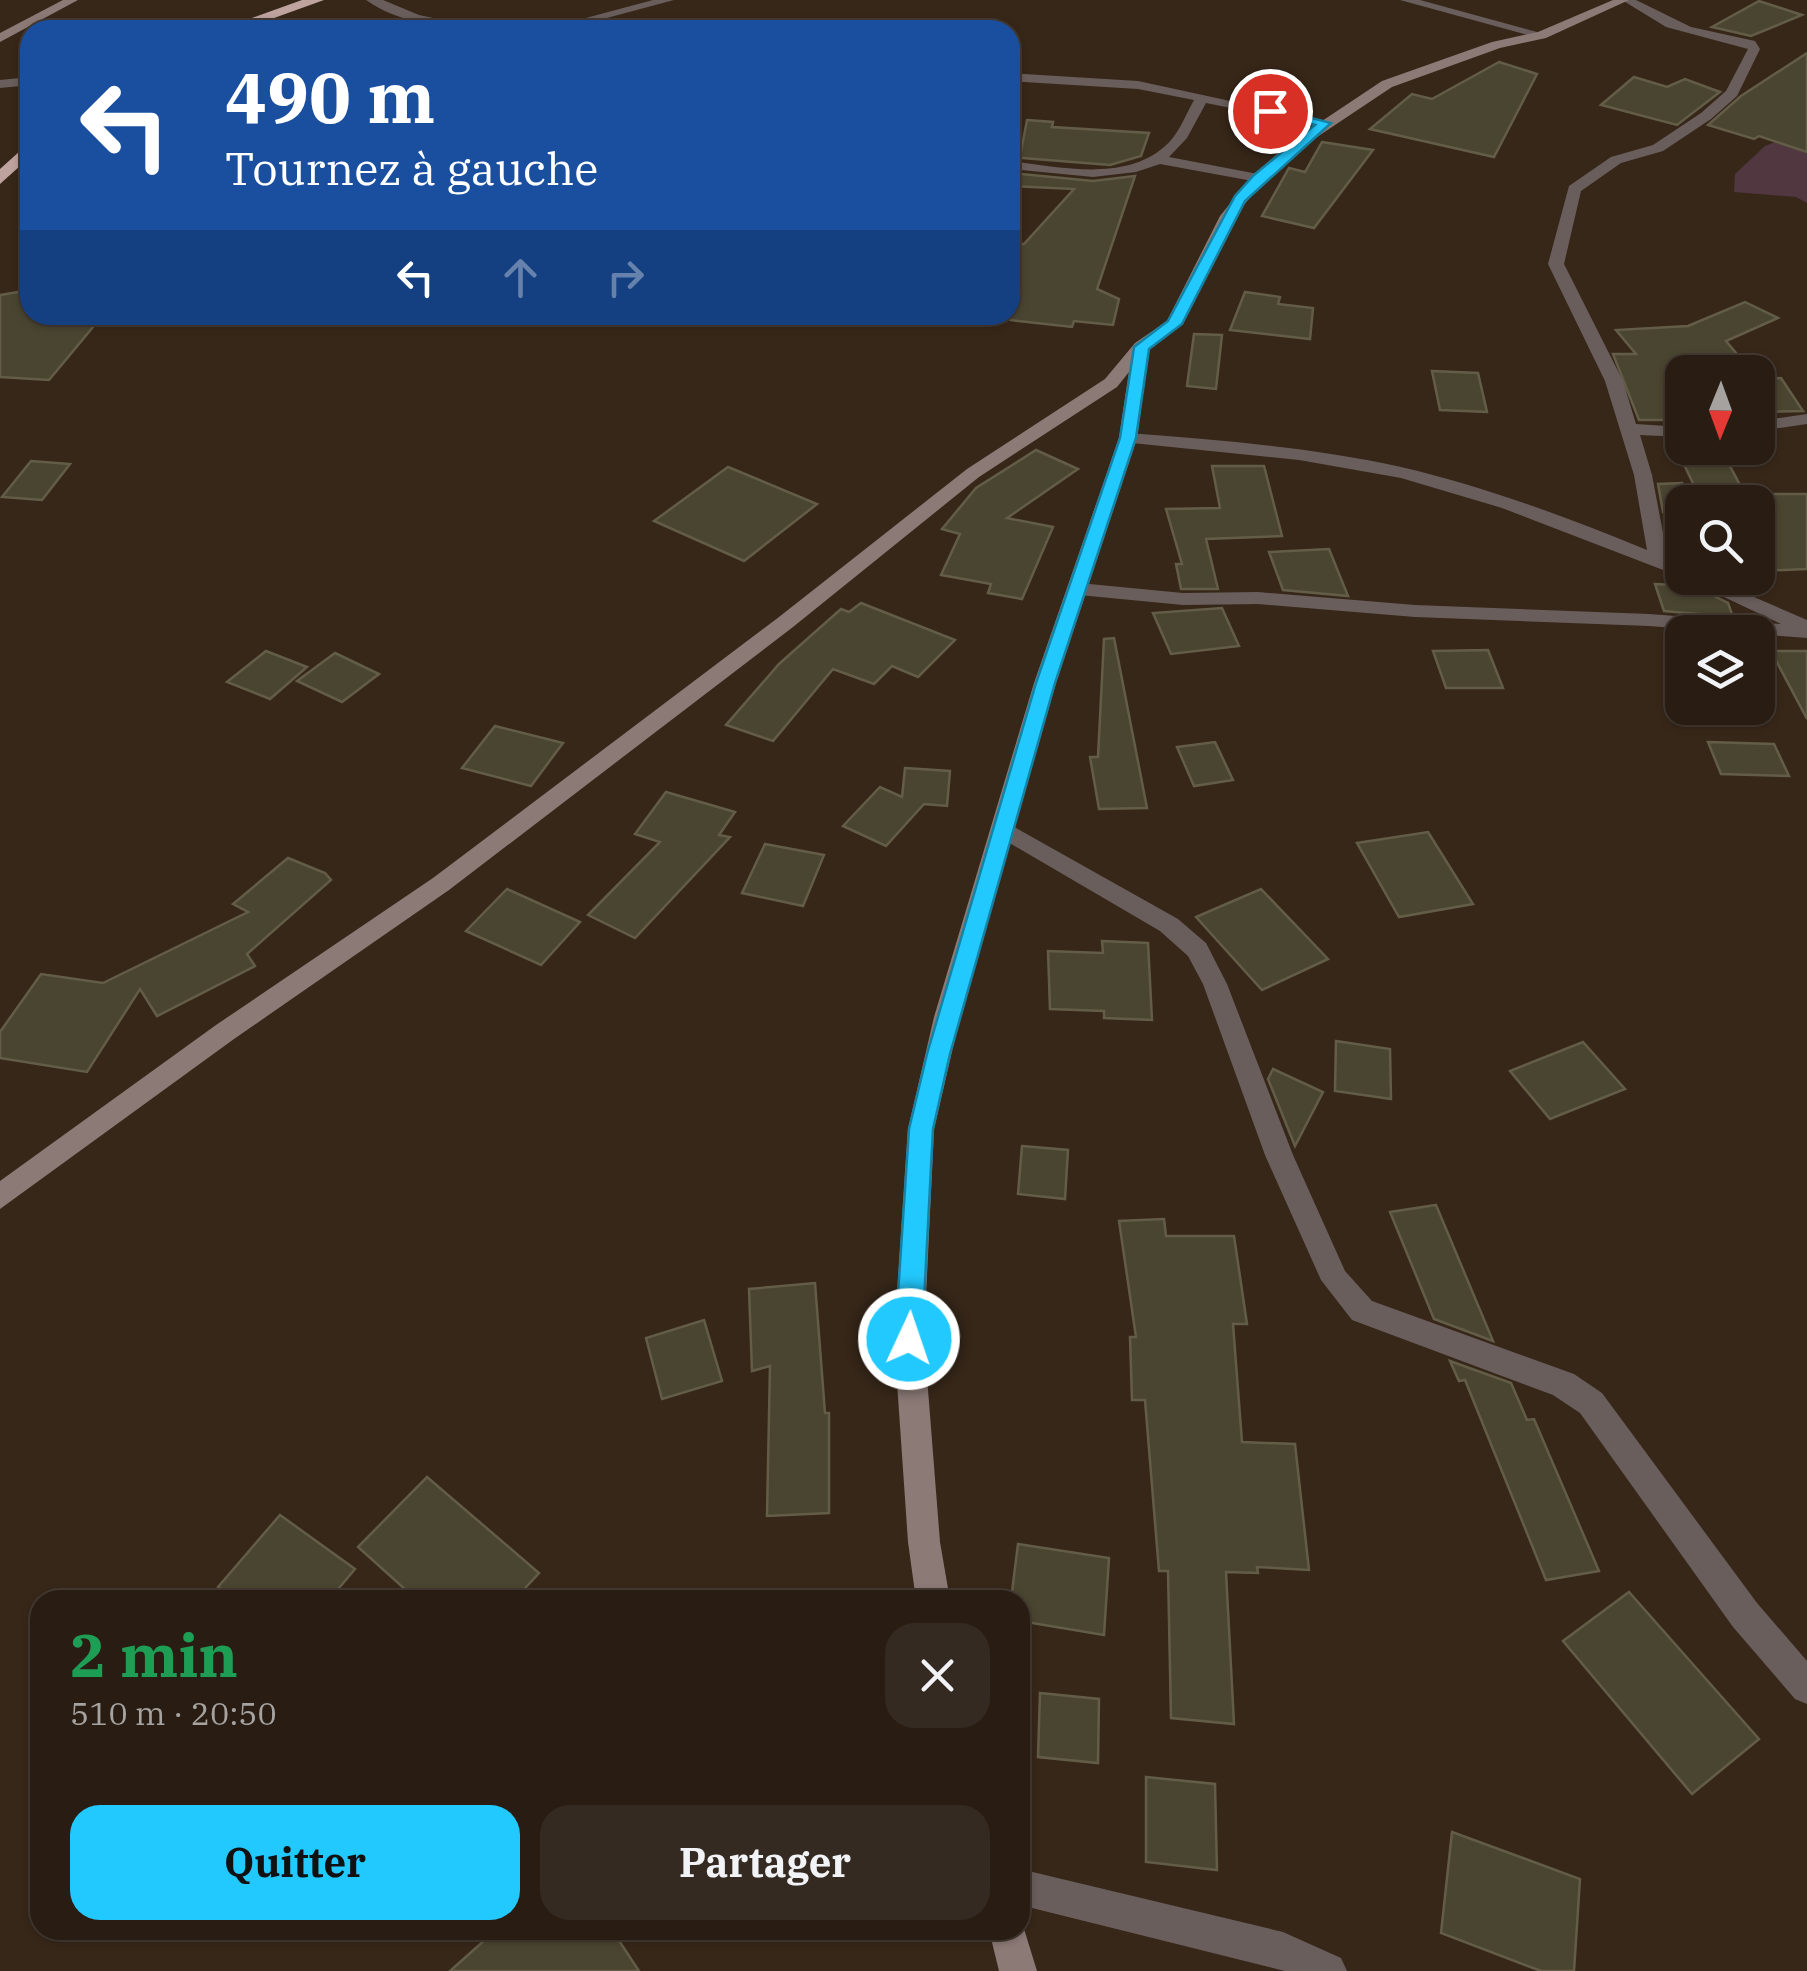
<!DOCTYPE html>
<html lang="fr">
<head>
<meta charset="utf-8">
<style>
	body { margin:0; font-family:"IBM Plex Serif",serif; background:#352a21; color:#f1f3f6; height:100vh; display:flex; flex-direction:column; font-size:38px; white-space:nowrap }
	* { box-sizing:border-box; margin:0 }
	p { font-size:32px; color:#a5a2a0 }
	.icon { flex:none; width:55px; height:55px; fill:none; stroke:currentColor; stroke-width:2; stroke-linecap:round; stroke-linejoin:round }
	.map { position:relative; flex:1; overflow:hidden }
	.sheet { position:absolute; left:30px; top:1590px; width:1000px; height:350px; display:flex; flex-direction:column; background:#291d13; border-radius:30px; box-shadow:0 2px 8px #0004,0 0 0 2px #453b33 }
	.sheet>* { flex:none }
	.guide { position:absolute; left:20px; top:20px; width:1000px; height:305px; border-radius:30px; box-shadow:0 2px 8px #0004,0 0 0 2px #453b33; background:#1a4fa0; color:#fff; overflow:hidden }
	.needle { width:65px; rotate:181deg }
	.tools { position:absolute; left:1665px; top:355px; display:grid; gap:20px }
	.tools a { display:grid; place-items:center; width:110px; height:110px; border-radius:20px; background:#291d13; box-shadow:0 2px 8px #0004,0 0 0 2px #453b33; font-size:50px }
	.pin { position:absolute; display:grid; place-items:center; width:85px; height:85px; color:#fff; margin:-42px; border:5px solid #fff; border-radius:50%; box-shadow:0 2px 10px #0007 }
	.me { position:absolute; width:110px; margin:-55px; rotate:3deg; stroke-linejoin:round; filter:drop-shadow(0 0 8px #0008) }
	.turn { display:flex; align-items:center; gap:35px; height:210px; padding:0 40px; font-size:45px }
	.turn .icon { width:130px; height:130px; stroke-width:2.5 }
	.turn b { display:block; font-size:70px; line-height:85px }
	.lanes { display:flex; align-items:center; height:95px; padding:0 40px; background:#0003; justify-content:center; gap:50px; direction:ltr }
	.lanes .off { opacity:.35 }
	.round { display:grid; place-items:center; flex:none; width:105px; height:105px; border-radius:30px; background:#352a21 }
	.summary { display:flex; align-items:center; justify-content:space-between; height:170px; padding:0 40px }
	h1 { font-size:60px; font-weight:700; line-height:75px; color:#1e9e55 }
	.cta { display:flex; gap:20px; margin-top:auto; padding:20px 40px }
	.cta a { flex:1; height:115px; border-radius:30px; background:#22c9fe; color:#111; font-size:40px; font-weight:700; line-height:115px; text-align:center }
	.cta a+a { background:#352a21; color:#f1f3f6 }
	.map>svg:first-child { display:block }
	.green { fill:#513740 }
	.building { fill:#4a4530; stroke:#635d48; stroke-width:2.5 }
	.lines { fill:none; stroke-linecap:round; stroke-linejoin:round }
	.street { fill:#695e5c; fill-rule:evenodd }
	.secondary { fill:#8c7a76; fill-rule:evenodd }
	.highway { fill:#bea39e; fill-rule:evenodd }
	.route { fill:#22c9fe; stroke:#1683a5; stroke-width:2.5 }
</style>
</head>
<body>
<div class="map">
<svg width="1807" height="1971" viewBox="0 0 1807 1971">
	<rect width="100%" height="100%" fill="#372719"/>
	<!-- green -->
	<path class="green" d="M 1807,130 L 1807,203 L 1796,197 L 1734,192 L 1735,174 L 1765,146 Z"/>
	<!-- building -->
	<g class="building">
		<path d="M 1759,1 L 1802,15 L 1751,36 L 1712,27 Z"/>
		<path d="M 1807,53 L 1807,152 L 1759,136 L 1754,139 L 1708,125 L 1741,96 Z"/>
		<path d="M 1499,62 L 1537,74 L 1494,157 L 1370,129 L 1412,94 L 1432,99 Z"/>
		<path d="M 1634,77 L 1667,87 L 1685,79 L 1720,92 L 1677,125 L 1601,105 Z"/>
		<path d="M 1027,120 L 1053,122 L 1052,127 L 1149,133 L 1141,156 L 1110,165 L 1010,157 L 1020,157 Z"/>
		<path d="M 1322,142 L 1373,150 L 1314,228 L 1262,216 L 1289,168 L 1305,172 Z"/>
		<path d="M 1010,173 L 1093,181 L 1135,176 L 1097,289 L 1119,299 L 1113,325 L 1074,321 L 1072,327 L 1010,320 L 1010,243 L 1024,244 L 1074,189 L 1010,186 Z"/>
		<path d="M 30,290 L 30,315 L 103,315 L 49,380 L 0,377 L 0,295 Z"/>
		<path d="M 1245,292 L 1280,297 L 1278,304 L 1313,308 L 1310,339 L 1230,330 Z"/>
		<path d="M 1745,302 L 1778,318 L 1726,341 L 1752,372 L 1682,372 L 1682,420 L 1639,420 L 1613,354 L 1636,354 L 1616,330 L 1688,326 Z"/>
		<path d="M 1194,334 L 1222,335 L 1216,389 L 1187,386 Z"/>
		<path d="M 1432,371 L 1478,373 L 1487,412 L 1440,410 Z"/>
		<path d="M 1781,378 L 1803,411 L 1758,412 L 1758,379 Z"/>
		<path d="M 1036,450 L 1078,469 L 1007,518 L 1053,527 L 1022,599 L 988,593 L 991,584 L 941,575 L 960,534 L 942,529 L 976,488 Z"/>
		<path d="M 1677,450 L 1722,451 L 1749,502 L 1702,502 Z"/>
		<path d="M 31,461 L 70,464 L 42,500 L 2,497 Z"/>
		<path d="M 1212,466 L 1264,466 L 1282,536 L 1206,539 L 1218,589 L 1181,589 L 1176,564 L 1182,564 L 1166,509 L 1220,508 Z"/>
		<path d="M 728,467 L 817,504 L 744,561 L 654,521 Z"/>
		<path d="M 1682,483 L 1682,542 L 1663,512 L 1658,484 Z"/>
		<path d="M 1758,494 L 1807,494 L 1807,569 L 1758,571 Z"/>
		<path d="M 1329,549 L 1348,596 L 1283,590 L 1269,552 Z"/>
		<path d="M 1655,584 L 1693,586 L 1728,603 L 1733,617 L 1664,611 Z"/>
		<path d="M 861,603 L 955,640 L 918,677 L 892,666 L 874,684 L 833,669 L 773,741 L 726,725 L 779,664 L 841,609 L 849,612 Z"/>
		<path d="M 1222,608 L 1239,646 L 1171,654 L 1153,613 Z"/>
		<path d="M 1114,638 L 1147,808 L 1099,809 L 1090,757 L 1098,757 L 1104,639 Z"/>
		<path d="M 1488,650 L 1503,688 L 1446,688 L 1433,651 Z"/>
		<path d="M 266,651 L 307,667 L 270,699 L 227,682 Z"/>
		<path d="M 1771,651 L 1807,651 L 1807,719 Z"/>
		<path d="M 335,653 L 379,674 L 342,702 L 297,681 Z"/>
		<path d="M 495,726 L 563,743 L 531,786 L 462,768 Z"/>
		<path d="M 1215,742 L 1233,780 L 1194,786 L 1177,747 Z"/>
		<path d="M 1708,742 L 1774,744 L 1789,776 L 1721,774 Z"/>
		<path d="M 905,768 L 950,771 L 947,806 L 924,804 L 886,846 L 843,826 L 880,787 L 902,797 Z"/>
		<path d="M 666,792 L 735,812 L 719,835 L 730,837 L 635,938 L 588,915 L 660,842 L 635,834 Z"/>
		<path d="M 1428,832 L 1473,904 L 1399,917 L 1357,843 Z"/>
		<path d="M 765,844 L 824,855 L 803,906 L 742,893 Z"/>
		<path d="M 288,858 L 325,873 L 331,880 L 247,954 L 255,966 L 157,1016 L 140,989 L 87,1072 L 0,1058 L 0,1032 L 41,974 L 103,983 L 248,912 L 233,904 Z"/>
		<path d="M 507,889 L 580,922 L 541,965 L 466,931 Z"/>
		<path d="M 1261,889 L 1328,959 L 1262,990 L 1196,917 Z"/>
		<path d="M 1102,941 L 1148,943 L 1152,1020 L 1104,1018 L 1104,1011 L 1050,1009 L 1048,951 L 1103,953 Z"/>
		<path d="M 1336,1041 L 1390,1049 L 1391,1099 L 1335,1091 Z"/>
		<path d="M 1583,1042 L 1625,1089 L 1550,1119 L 1510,1071 Z"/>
		<path d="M 1273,1069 L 1323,1092 L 1295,1146 L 1268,1079 Z"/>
		<path d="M 1022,1146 L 1068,1150 L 1065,1199 L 1018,1194 Z"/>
		<path d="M 1436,1205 L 1493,1341 L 1434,1319 L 1390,1212 Z"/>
		<path d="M 1164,1219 L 1166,1236 L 1234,1236 L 1247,1324 L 1233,1324 L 1242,1442 L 1295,1444 L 1309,1570 L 1257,1567 L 1258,1573 L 1226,1572 L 1234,1724 L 1171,1718 L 1168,1571 L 1159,1571 L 1145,1400 L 1132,1400 L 1130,1337 L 1136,1337 L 1119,1221 Z"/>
		<path d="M 815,1283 L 825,1413 L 829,1413 L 829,1513 L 767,1516 L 770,1366 L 752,1371 L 749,1289 Z"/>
		<path d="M 704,1320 L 722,1381 L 662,1399 L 646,1338 Z"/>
		<path d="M 1450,1361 L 1511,1383 L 1527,1420 L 1534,1419 L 1599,1571 L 1546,1580 L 1465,1380 L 1459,1381 Z"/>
		<path d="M 427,1477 L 539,1573 L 514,1600 L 417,1600 L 358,1547 Z"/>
		<path d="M 280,1515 L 355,1569 L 329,1600 L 236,1600 L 218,1587 Z"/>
		<path d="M 1018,1544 L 1109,1558 L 1104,1635 L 1020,1621 L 1020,1600 L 1011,1600 Z"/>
		<path d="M 1629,1592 L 1759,1739 L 1692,1794 L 1563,1641 Z"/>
		<path d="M 1040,1693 L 1099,1699 L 1098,1763 L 1038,1757 Z"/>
		<path d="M 1146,1777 L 1215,1784 L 1217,1870 L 1146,1862 Z"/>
		<path d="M 1452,1832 L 1580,1879 L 1574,1971 L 1541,1971 L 1441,1933 Z"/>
		<path d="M 496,1930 L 612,1930 L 639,1971 L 450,1971 Z"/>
	</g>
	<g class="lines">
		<!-- street -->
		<g class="street">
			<path d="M 366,0 L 383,0 L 419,15 L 490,30 C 449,30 400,24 366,0 Z"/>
			<path d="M 653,0 L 674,0 L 562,30 L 541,30 Z"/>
			<path d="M 1400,0 L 1420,0 L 1548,35 L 1542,39 Z"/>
			<path d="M 1622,0 L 1636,0 L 1691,27 L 1755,41 L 1760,49 L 1737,96 L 1711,119 L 1663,151 L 1621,163 L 1581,191 L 1564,264 L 1623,381 L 1636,424 L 1682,427 L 1682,437 L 1640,435 L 1652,475 L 1668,559 L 1682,565 L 1684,578 L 1502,508 L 1401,478 L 1299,460 L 1122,442 L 1119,438 L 1128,433 C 1219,440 1311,447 1401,467 C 1486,487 1567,517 1647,550 L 1634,475 L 1605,381 L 1548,264 L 1569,186 L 1611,157 L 1653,145 L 1701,113 L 1726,91 L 1748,49 L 1666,27 Z"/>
			<path d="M 1010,73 L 1138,81 L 1332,123 L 1325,127 L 1206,103 L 1187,138 L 1169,157 L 1263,175 L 1265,178 L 1258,182 L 1160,164 L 1136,172 L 1093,177 L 1010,169 L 1010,161 C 1058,167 1124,182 1164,147 C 1178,136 1185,116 1194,100 L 1138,89 L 1010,81 Z"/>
			<path d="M 30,77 L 30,85 L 0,88 L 0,80 Z"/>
			<path d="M 1807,414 L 1807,424 L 1758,431 L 1758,421 Z"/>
			<path d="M 1684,578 L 1710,578 L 1807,620 L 1807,638 L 1649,626 L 1415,617 L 1258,604 L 1183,605 L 1079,595 L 1069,589 L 1079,583 L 1183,593 L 1258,592 L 1415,605 L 1649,614 L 1781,624 Z"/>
			<path d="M 1002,820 L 1178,919 L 1206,943 L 1227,984 L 1293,1155 L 1345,1271 L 1372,1301 L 1574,1374 L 1602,1393 L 1757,1603 L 1807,1661 L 1807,1704 L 1795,1699 L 1733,1627 L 1580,1413 L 1553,1395 L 1352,1320 L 1321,1280 L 1265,1155 L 1203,984 L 1188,956 L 1160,931 L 994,834 L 991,828 Z"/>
			<path d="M 1020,1869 L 1283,1932 L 1341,1958 L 1347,1971 L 1285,1971 L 1020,1905 Z"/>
		</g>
		<!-- secondary -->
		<g class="secondary">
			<path d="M 63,0 L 78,0 L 0,42 L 0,33 Z"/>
			<path d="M 1613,0 L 1629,0 L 1546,38 L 1500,48 L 1392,87 L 1302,147 L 1263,181 L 1232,220 L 1182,324 L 1149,349 L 1137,438 L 1056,683 L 960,1017 L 934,1129 L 924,1339 L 940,1542 L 950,1600 L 916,1600 L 908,1542 L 894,1339 L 908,1129 L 934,1017 L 1034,683 L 1119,438 L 1129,372 L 1117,387 L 979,477 L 793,627 L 449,890 L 234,1039 L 0,1209 L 0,1181 L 216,1025 L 433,878 L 779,617 L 967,469 L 1105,379 L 1135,343 L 1167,321 L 1220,216 L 1253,175 L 1292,141 L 1382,81 L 1492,42 L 1538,32 Z"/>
			<path d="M 1020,1916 L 1037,1971 L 999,1971 L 989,1930 L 1020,1930 Z"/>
		</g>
		<!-- highway -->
		<g class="highway">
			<path d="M 302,0 L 324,0 L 241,30 L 218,30 Z"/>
			<path d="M 30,142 L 30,157 L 0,184 L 0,169 Z"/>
		</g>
	</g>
	<!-- route -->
	<path class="route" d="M 1270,107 L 1331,123 L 1245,201 L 1182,324 L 1149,349 L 1136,438 L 1055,683 L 950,1054 L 933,1129 L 922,1339 L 918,1348 L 909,1352 L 899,1348 L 895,1339 L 909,1129 L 927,1054 L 1036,683 L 1120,438 L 1134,347 L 1168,321 L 1235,196 L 1254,175 L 1315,125 L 1265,113 Z"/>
</svg>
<div class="tools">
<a><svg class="needle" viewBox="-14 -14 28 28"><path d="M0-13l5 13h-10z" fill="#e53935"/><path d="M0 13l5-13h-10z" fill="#a5a2a0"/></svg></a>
<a><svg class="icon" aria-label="search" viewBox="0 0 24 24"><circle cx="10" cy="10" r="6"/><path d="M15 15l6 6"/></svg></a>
<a><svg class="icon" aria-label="layers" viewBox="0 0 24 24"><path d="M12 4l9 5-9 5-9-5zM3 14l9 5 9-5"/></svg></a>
</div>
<div class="pin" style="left:1270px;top:111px;background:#d93025"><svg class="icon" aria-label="arrive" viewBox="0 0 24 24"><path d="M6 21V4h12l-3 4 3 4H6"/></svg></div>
<svg class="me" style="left:909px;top:1339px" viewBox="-20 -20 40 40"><circle r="17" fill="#22c9fe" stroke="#fff" stroke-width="3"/><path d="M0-11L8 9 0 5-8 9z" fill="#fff"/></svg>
<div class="guide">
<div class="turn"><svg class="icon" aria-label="left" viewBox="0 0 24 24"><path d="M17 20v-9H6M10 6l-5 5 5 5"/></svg><div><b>490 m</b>Tournez à gauche</div></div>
<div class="lanes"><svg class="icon" aria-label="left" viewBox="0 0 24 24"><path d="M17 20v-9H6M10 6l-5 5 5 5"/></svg><svg class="icon off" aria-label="ahead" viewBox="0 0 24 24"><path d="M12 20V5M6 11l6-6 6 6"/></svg><svg class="icon off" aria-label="right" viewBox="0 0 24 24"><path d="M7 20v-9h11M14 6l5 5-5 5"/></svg></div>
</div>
<section class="sheet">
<div class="summary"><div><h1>2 min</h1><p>510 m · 20:50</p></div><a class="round"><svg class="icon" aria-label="close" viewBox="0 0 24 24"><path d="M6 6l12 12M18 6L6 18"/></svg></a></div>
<div class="cta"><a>Quitter</a><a>Partager</a></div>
</section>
</div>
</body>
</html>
